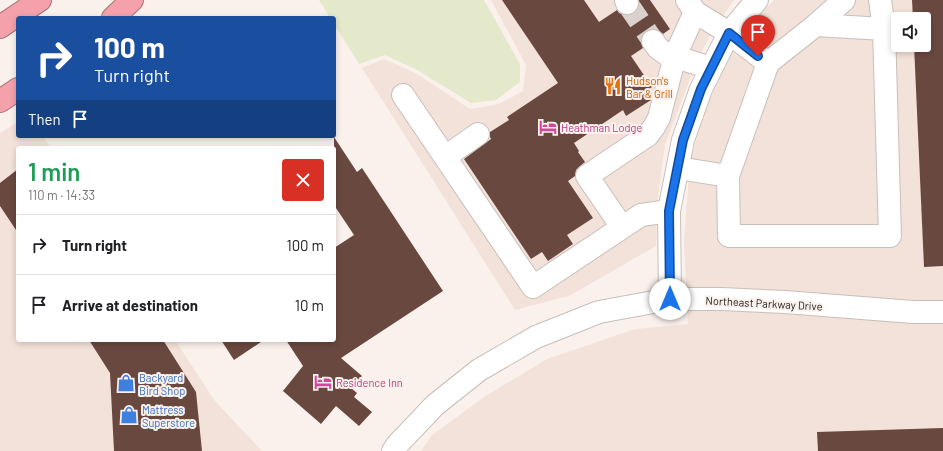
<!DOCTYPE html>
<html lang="en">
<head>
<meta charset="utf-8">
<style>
	body { margin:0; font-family:Barlow,sans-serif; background:#f2f2f2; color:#202124; height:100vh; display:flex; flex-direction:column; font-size:15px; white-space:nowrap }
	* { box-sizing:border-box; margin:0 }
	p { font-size:13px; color:#757577 }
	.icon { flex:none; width:22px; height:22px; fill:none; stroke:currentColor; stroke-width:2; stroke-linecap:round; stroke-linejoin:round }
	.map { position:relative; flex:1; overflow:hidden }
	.details { position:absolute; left:16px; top:146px; width:320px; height:196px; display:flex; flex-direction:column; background:#fff; border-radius:4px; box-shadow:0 2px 6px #0003 }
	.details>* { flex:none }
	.top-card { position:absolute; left:16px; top:16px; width:320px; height:122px; border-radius:4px; box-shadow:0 2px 6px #0003; background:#1a4fa0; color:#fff; overflow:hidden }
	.controls { position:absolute; left:891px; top:12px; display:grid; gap:8px }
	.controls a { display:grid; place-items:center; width:40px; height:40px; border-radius:4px; background:#fff; box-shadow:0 2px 6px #0003; font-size:20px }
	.pin { position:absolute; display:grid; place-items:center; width:34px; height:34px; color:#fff; margin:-41px -17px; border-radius:50% 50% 50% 0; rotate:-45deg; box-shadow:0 0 4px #0007 }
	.pin .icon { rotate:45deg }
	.me { position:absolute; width:44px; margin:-22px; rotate:0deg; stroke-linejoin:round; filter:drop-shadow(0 0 3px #0008) }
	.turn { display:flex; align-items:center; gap:14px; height:84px; padding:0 12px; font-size:18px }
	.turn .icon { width:52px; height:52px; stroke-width:2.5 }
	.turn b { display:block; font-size:28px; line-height:34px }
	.then { display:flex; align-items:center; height:38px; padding:0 12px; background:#0003; gap:8px; font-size:15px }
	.round { display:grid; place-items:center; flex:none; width:42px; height:42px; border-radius:4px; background:#f2f2f2 }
	.head { display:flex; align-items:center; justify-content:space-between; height:68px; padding:0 12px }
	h1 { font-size:24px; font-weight:600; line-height:30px; color:#1e9e55 }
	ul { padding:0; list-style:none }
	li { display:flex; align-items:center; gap:12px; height:60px; padding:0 12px; border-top:1px solid #e0e0e0 }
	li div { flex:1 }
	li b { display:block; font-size:15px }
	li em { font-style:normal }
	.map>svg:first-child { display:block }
	.built { fill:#f3e2d9; fill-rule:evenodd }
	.green { fill:#e4e9cc }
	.building { fill:#694840 }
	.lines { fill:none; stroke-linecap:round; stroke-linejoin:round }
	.minor-tunnel { stroke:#dad1cc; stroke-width:22; stroke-dasharray:22 11; stroke-linecap:butt }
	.minor-casing { stroke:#c8bfba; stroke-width:24 }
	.highway-casing { stroke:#a87178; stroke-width:24 }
	.minor { stroke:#fff; stroke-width:22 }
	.highway { stroke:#f4a1ac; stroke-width:22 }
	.route-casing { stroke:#114b97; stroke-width:10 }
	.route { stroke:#1a73e8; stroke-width:7 }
	.labels { text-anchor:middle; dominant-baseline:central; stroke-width:4; stroke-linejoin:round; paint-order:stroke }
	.food-label { font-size:11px; fill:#c56008; stroke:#fbf1ec; text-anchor:start }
	.hotel-label { font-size:11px; fill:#b23c85; stroke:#fbf1ec; text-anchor:start }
	.street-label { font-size:11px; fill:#1c1917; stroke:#fbf1ec }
	.shop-label { font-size:11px; fill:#366cbe; stroke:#fbf1ec; text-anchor:start }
</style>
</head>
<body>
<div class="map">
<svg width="943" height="451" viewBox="0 0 943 451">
	<rect width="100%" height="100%" fill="#fbf1ec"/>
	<!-- built -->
	<g class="built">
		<path d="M 491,0 L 734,0 L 711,34 L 702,51 L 690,79 L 665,145 L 658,196 L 656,246 L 569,296 L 515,310 L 362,68 L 384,59 L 417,74 L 470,109 L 499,104 L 523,91 L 526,65 Z"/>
		<path d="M 774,0 L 943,0 L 943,451 L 421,451 L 432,435 L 487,395 L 547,359 L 635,329 L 688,324 L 684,241 L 690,161 L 707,105 L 730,55 L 764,10 ZM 898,19 L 924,19 L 924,45 L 898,45 Z"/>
		<path d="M 18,122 L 18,136 L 43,136 L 51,148 L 18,148 L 18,340 L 175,340 L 215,401 L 262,451 L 0,451 L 0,133 Z"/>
	</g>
	<!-- green -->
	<path class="green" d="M 319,0 L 484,0 L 520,64 L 520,82 L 496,100 L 471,103 L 417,70 L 385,55 L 359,64 L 334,24 L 334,18 L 330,18 Z"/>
	<!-- building -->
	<g class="building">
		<path d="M 502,0 L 584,0 L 599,22 L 617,10 L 619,13 L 624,15 L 631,15 L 637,11 L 639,6 L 639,0 L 650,0 L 670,29 L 663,34 L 658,30 L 652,29 L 646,31 L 642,36 L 641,42 L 643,48 L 631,56 L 652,87 L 649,89 L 652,94 L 651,100 L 626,116 L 623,110 L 574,143 L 579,151 L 578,152 L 585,162 L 580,166 L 576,170 L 575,176 L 568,181 L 593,218 L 567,235 L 573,244 L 548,261 L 542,252 L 531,259 L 464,159 L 491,139 L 490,137 L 490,132 L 509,120 L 507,117 L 558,83 Z"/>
		<path d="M 912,0 L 943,0 L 943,266 L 924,267 L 914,45 L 924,45 L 924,19 L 913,19 Z"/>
		<path d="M 334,137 L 357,172 L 362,168 L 443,291 L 341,358 L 362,376 L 351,388 L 357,393 L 354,397 L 372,412 L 359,426 L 336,406 L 321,424 L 283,391 L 303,366 L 286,340 L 334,340 L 334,248 L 354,235 L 334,205 Z"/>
		<path d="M 18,169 L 18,233 L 0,206 L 0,183 Z"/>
		<path d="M 89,340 L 163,340 L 196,392 L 202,451 L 114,451 L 110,373 Z"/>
		<path d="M 221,340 L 264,340 L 234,360 Z"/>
		<path d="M 943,428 L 943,451 L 818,451 L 817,432 Z"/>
	</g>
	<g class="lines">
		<!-- minor-tunnel -->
		<path class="minor-tunnel" d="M 627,3 L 653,41"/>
		<!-- minor casing -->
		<g class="minor-casing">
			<g id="minor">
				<path d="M 626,0 L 627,3"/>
				<path d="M 880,0 L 884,29"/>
				<path d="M 816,25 L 844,0"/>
				<path d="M 653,41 L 658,48 L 666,54 L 711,68"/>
				<path d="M 403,95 L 533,287 L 641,215 L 669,211"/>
				<path d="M 445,157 L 478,134"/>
				<path d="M 678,168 L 728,176 L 768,63 L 729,33 L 695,12 L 687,0"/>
				<path d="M 728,176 L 729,236 L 890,236 L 884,29 L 816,25 L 768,63"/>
				<path d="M 622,227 L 587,176 L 648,135 L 654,127 L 659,118 L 675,56 L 695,12"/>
				<path d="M 670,299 L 669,211 L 683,140 L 701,89 L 729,33 L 757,0"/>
				<path d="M 393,451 L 397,445 L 435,405 L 479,370 L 536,337 L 599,312 L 670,299 L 722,299 L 785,302 L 913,312 L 943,312"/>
			</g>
		</g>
		<!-- highway casing -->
		<g class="highway-casing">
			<g id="highway">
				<path d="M 113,18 L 132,0"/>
				<path d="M 0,27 L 40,0"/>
				<path d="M 0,101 L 18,89"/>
			</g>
		</g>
		<!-- minor -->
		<use href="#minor" class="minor"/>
		<!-- highway -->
		<use href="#highway" class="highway"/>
	</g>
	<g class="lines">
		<!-- route casing -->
		<g class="route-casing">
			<path id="route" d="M 670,299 L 669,211 L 683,140 L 701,89 L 729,33 L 758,56"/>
		</g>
		<!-- route -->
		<use href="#route" class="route"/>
	</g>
	<!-- icons -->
	<defs>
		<g id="restaurant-bare" transform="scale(1.38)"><path d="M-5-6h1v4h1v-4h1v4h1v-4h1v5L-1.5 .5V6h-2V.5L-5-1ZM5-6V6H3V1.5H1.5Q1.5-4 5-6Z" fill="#e8710a" stroke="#fbf1ec" stroke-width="2.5" paint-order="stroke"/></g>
		<g id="hotel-bare" transform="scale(1.38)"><path d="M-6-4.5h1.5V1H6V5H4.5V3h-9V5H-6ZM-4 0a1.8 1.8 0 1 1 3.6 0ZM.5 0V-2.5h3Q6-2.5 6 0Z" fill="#d1479c" stroke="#fbf1ec" stroke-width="2.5" paint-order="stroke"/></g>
		<g id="shop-bare" transform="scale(1.38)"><path d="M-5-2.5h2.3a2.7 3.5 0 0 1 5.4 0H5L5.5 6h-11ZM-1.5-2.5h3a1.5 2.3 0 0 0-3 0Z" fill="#3f7fe0" stroke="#fbf1ec" stroke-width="2.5" paint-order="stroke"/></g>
	</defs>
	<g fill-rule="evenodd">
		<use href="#restaurant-bare" x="613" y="86"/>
		<use href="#hotel-bare" x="548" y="127"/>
		<use href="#hotel-bare" x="323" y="382"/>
		<use href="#shop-bare" x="126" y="383"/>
		<use href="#shop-bare" x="129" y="415"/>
	</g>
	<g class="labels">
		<!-- food labels -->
		<g class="food-label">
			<text x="626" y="80">Hudson's<tspan x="626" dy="13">Bar &amp; Grill</tspan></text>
		</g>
		<!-- hotel labels -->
		<g class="hotel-label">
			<text x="561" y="127">Heathman Lodge</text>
			<text x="336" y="382">Residence Inn</text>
		</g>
		<!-- street labels -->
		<g class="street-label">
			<text transform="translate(764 303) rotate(3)">Northeast Parkway Drive</text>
		</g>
		<!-- shop labels -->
		<g class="shop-label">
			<text x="139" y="377">Backyard<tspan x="139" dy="13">Bird Shop</tspan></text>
			<text x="142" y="409">Mattress<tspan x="142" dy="13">Superstore</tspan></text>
		</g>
	</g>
</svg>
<div class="controls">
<a><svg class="icon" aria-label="sound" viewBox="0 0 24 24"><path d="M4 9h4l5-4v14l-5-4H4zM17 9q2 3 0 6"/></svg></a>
</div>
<div class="pin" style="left:758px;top:56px;background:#d93025"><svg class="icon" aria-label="arrive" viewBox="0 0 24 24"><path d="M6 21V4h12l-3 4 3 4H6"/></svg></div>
<svg class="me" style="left:670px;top:299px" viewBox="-20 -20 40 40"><circle r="19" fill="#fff"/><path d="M0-13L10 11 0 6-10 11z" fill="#1a73e8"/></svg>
<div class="top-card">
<div class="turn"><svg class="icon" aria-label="right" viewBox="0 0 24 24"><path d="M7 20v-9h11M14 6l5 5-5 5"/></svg><div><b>100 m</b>Turn right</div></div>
<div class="then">Then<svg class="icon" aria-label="arrive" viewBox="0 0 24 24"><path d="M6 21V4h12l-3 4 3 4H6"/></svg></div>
</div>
<section class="details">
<div class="head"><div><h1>1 min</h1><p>110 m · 14:33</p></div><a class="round" style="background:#d93025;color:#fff"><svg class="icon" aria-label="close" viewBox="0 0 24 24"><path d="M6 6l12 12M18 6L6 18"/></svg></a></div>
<ul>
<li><svg class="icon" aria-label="right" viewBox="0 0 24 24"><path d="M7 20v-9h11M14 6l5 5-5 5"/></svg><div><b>Turn right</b></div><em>100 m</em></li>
<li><svg class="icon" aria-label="arrive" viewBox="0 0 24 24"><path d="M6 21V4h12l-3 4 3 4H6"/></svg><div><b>Arrive at destination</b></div><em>10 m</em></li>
</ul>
</section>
</div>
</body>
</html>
